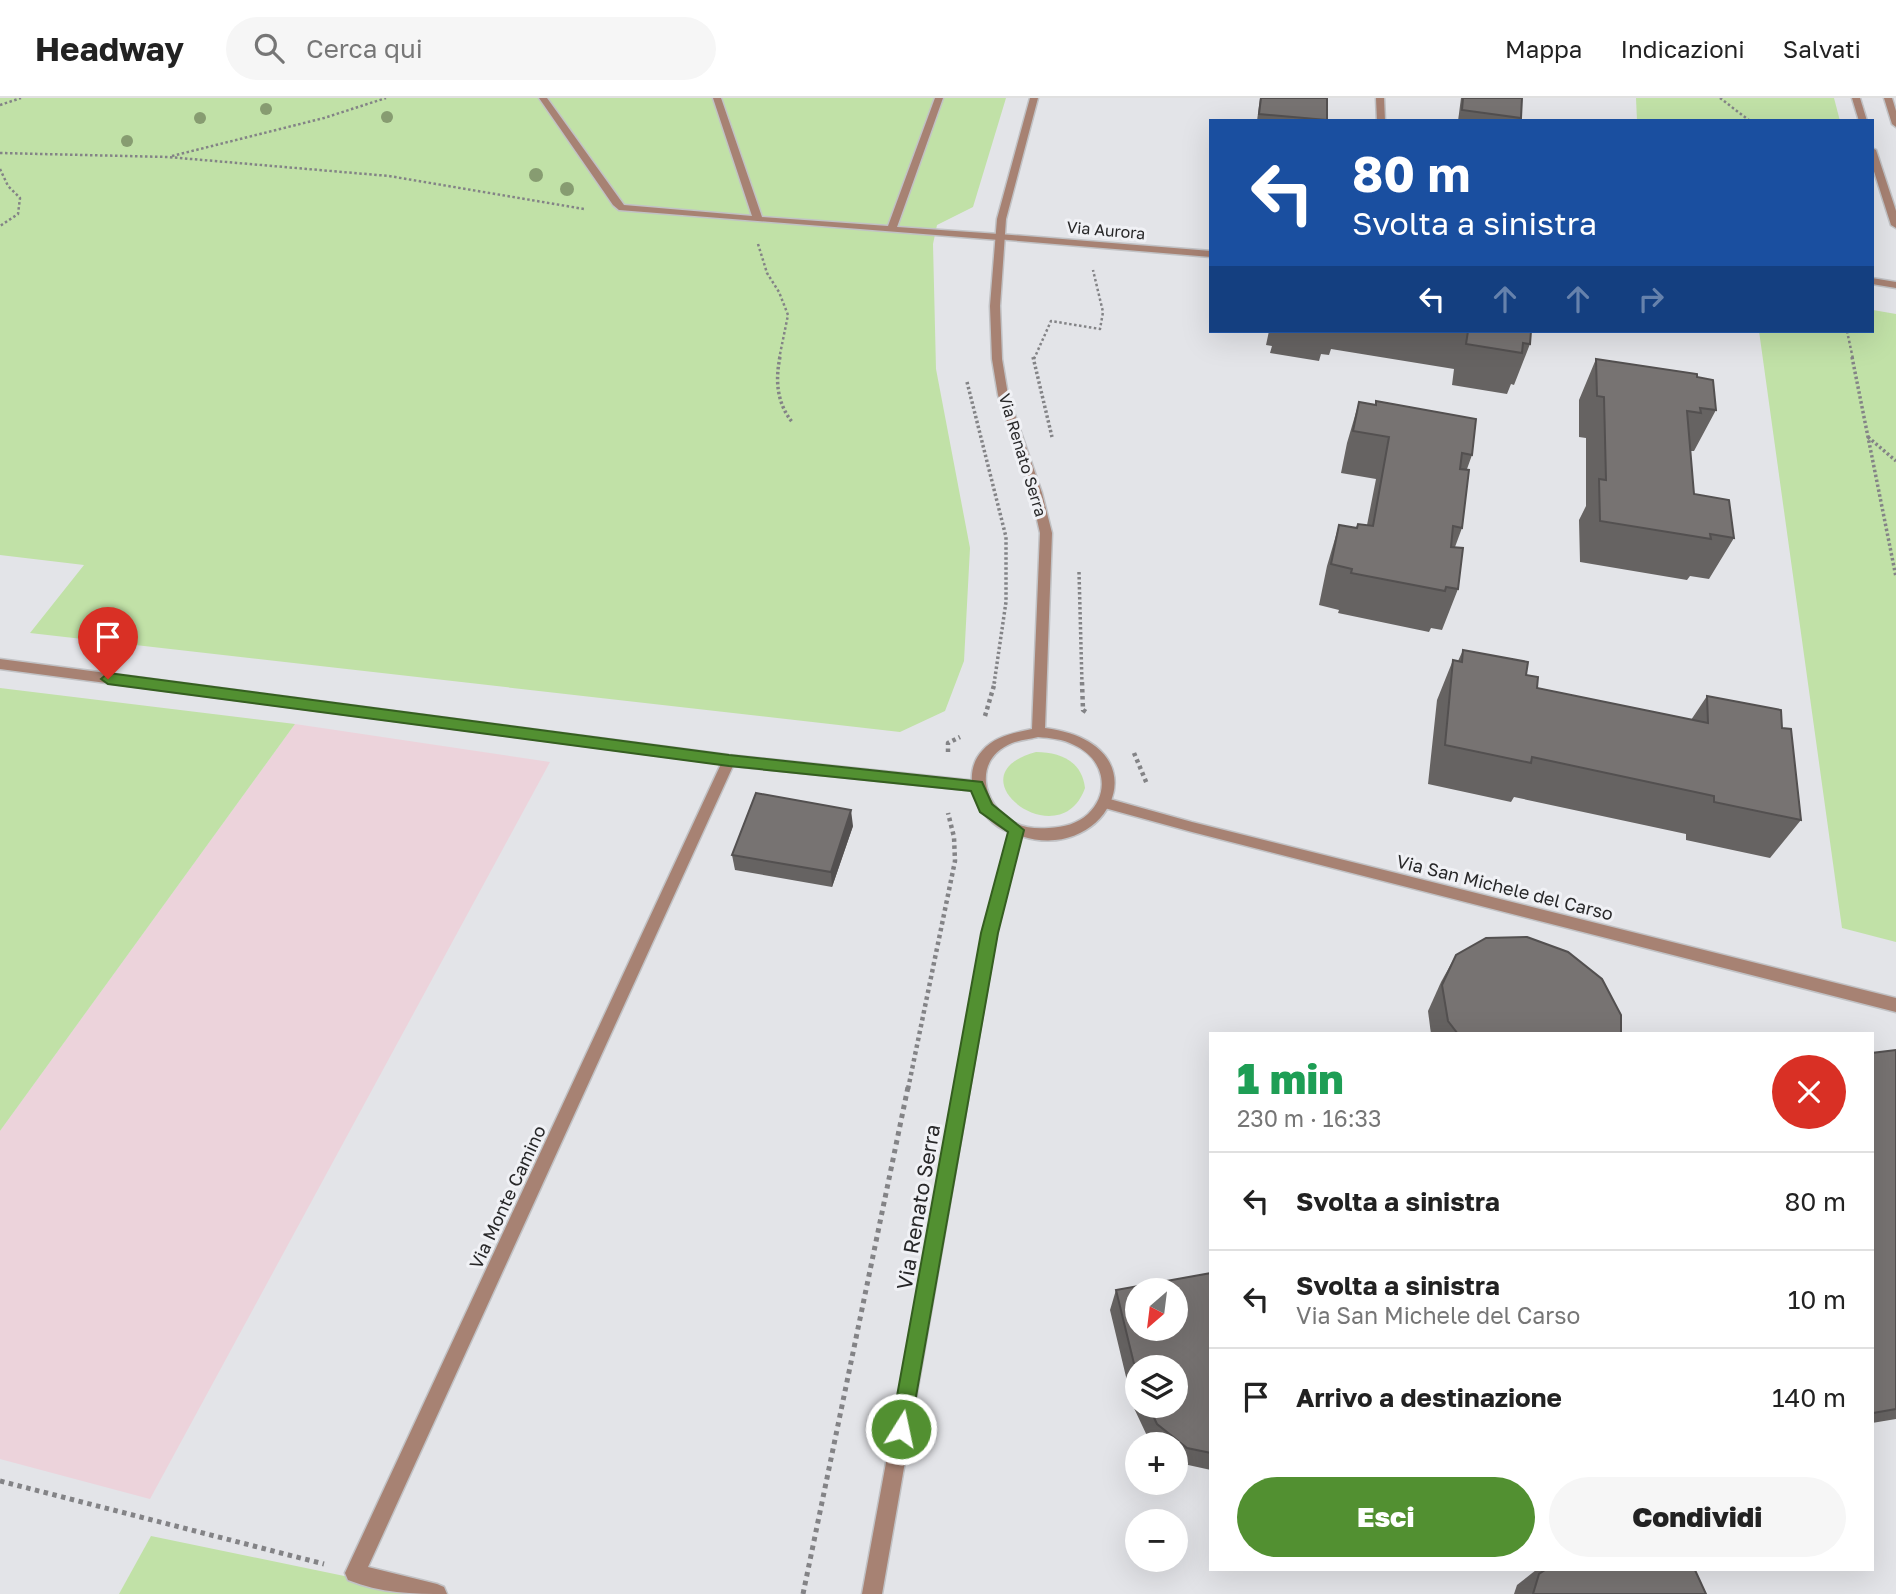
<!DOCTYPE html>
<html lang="it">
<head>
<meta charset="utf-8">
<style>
	body { margin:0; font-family:"Golos Text",sans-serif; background:#f6f6f6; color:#222; height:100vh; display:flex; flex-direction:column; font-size:26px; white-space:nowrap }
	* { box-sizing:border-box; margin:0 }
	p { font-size:23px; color:#767676 }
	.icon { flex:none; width:38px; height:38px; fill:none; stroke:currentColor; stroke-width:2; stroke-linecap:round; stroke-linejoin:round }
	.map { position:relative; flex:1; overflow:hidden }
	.side { position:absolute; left:1209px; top:934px; width:665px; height:539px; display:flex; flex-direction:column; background:#fff; border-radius:0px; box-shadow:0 7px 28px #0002 }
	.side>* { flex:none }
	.banner { position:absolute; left:1209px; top:21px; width:665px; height:214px; border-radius:0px; box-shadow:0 7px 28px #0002; background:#1a4fa0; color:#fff; overflow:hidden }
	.needle { width:46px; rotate:208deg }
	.buttons { position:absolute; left:1125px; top:1180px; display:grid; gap:14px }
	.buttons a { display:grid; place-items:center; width:63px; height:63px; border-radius:50%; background:#fff; box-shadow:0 7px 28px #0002; font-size:35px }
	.pin { position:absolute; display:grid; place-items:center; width:60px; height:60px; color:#fff; margin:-72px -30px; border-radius:50% 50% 50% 0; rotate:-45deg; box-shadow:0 0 7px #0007 }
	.pin .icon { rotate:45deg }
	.me { position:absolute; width:77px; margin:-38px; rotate:10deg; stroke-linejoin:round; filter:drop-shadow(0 0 5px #0008) }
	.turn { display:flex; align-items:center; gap:24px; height:147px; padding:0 28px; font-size:32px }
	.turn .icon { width:91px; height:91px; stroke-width:2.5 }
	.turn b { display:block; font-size:49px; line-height:60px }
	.lanes { display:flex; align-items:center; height:66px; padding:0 28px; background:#0003; justify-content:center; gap:35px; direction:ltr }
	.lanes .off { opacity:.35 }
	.round { display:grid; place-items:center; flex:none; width:74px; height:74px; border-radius:37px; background:#f6f6f6 }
	.headline { display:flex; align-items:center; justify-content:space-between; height:119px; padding:0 28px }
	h1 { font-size:42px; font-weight:800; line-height:52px; color:#1e9e55 }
	.primary-button { display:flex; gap:14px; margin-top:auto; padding:14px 28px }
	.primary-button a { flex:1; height:80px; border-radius:42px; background:#529031; color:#fff; font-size:28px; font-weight:800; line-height:80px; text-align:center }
	.primary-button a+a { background:#f6f6f6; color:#222 }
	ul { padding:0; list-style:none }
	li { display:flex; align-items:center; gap:21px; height:98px; padding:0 28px; border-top:2px solid #e0e0e0 }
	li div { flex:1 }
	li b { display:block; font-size:26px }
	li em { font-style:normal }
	header { display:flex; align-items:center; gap:42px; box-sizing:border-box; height:98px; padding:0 35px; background:#fff; border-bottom:2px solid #e0e0e0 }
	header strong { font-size:33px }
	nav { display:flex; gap:38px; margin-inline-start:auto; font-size:24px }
	.search { width:490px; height:63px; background:#f6f6f6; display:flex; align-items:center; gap:18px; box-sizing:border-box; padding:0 24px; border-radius:38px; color:#767676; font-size:26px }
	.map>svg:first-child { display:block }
	.industrial { fill:#ecd3db }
	.green { fill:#c1e1a7 }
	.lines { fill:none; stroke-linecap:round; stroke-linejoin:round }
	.service-casing { stroke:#c1c2c5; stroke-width:3 }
	.minor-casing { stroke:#c1c2c5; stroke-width:3 }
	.tertiary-casing { stroke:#c1c2c5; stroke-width:3 }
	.path-far3 { stroke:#838386; stroke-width:2.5; stroke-dasharray:2.5 2.5; stroke-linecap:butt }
	.path-far2 { stroke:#838386; stroke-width:3.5; stroke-dasharray:2.5 2.5; stroke-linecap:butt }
	.path-far1 { stroke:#838386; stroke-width:4.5; stroke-dasharray:3.5 3.5; stroke-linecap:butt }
	.path { stroke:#838386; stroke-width:5; stroke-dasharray:4.5 4.5; stroke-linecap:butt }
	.service { fill:#a78273; fill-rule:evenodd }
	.minor { fill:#a78273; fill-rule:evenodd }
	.tertiary { fill:#a78273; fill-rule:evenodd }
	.tree { fill:#879c71 }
	.wall { fill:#666362; fill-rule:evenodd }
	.shaded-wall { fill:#535050 }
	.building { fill:#777372; stroke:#535050; stroke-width:2; fill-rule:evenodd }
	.route { fill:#529031; stroke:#355e20; stroke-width:2 }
	.labels { text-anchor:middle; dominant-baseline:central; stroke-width:6; stroke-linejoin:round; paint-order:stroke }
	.far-street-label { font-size:16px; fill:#272728; stroke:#f0f1f5 }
	.street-label { font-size:18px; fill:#272728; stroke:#f0f1f5 }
	.near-street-label { font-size:21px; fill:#272728; stroke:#f0f1f5 }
</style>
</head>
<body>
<header>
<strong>Headway</strong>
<div class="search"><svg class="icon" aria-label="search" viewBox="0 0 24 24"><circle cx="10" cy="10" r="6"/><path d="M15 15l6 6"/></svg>Cerca qui</div>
<nav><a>Mappa</a><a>Indicazioni</a><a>Salvati</a></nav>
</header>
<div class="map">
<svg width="1896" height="1496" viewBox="0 0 1896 1496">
	<rect width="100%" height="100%" fill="#e3e4e8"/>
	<!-- industrial -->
	<path class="industrial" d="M 295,626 L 550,664 L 150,1401 L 0,1361 L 0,1033 Z"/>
	<!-- green -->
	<g class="green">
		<path d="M 0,0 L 1006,0 L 973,109 L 937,127 L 933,146 L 936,271 L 970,450 L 964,563 L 945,613 L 900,634 L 30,535 L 84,467 L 0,457 Z"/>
		<path d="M 1636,0 L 1834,0 L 1840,23 L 1637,23 Z"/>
		<path d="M 1873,212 L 1896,216 L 1896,844 L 1842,830 L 1759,233 L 1872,233 Z"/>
		<path d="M 0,590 L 295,626 L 0,1033 Z"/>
		<path d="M 1036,654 C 1060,654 1082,663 1085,690 C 1060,761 949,677 1036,654 Z"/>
		<path d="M 151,1438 L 431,1496 L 119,1496 Z"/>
	</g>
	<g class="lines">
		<!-- service casing -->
		<g class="service-casing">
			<path id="service" d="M 539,0 L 547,0 L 624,107 L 752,118 L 713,0 L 721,0 L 762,119 L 888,128 L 935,0 L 943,0 L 897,129 L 999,136 L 1004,139 L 999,142 L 619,112 L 613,107 Z"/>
		</g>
		<!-- minor casing -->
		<g class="minor-casing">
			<g id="minor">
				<path d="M 1376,0 L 1384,0 L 1385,23 L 1377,23 Z"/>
				<path d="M 1852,0 L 1860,0 L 1867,23 L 1859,23 Z"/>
				<path d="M 1884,0 L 1892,0 L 1896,13 L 1896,29 L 1892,26 Z"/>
				<path d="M 1872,50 L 1876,52 L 1896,113 L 1896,130 L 1891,127 L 1872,67 Z"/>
				<path d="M 999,136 L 1211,153 L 1211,159 L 996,141 L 996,137 Z"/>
				<path d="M 1872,180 L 1896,184 L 1896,190 L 1872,186 Z"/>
				<path d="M 0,561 L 729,657 L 977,683 L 984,688 L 977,693 L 733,668 L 368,1469 L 437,1486 L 444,1489 L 447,1496 C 413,1496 380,1495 348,1482 L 345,1475 L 721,666 L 0,571 Z"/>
				<path d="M 1106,700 L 1192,724 L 1896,900 L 1896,914 L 1192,734 L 1101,709 L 1099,705 L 1101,701 Z"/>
			</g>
		</g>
		<!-- tertiary casing -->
		<g class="tertiary-casing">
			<path id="tertiary" d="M 1030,0 L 1038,0 L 1006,121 L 1000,208 L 1002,261 L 1008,297 L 1042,395 L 1052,435 L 1045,630 C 1167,646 1109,767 1021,738 L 997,835 L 882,1496 L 862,1496 L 983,835 L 1009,734 C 978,724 959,678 982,653 C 995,638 1014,635 1032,631 L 1040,435 L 1031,395 L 998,297 L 992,261 L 990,208 L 997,121 ZM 1038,639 C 1050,640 1063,641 1074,647 C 1103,660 1112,693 1088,716 C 1077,726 1064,729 1049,730 C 1036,731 1024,730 1013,724 C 981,705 973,661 1012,645 C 1020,642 1030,641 1038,639 Z"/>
		</g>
		<!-- path-far3 -->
		<g class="path-far3">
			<path d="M 1720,0 L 1750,23"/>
			<path d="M 0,7 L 21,0"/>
			<path d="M 0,55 L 168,59 L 389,78 L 584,111"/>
			<path d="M 172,58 L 324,20 L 386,0"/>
			<path d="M 0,71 L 8,88 L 20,100 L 18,116 L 0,128"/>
			<path d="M 758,146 L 767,175 L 779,194 L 788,217 L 779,261"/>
			<path d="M 1847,233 L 1853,261"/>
			<path d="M 1034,261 L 1051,223 L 1100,231 L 1103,214 L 1093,172"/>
		</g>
		<!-- path-far2 -->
		<g class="path-far2">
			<path d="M 780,259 C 775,283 777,306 793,325"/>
			<path d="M 1033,259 L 1052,339"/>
			<path d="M 1852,259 L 1896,479"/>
			<path d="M 967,284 L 1006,439 L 1006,504 L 994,586"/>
			<path d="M 1868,339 L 1896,363"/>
			<path d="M 1079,474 L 1082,586"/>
		</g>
		<!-- path-far1 -->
		<g class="path-far1">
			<path d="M 1082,584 L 1083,612 L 1086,614"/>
			<path d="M 985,618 L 995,584"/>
			<path d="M 948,654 L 948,645 L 960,639"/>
			<path d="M 1134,655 L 1147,686"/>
			<path d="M 908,991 L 955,763 L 954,739 L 948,715"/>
		</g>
		<!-- path -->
		<g class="path">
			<path d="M 0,1383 L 324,1466"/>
			<path d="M 803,1496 L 908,989"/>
		</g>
		<!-- service -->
		<use href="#service" class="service"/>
		<!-- minor -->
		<use href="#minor" class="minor"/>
		<!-- tertiary -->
		<use href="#tertiary" class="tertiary"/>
	</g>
	<!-- trees -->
	<g class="tree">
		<circle cx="266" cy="11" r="6"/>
		<circle cx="387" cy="19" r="6"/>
		<circle cx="200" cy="20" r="6"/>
		<circle cx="127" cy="43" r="6"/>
		<circle cx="536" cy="77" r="7"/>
		<circle cx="567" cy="91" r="7"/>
	</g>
	<!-- wall -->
	<g class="wall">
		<path d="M 1260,0 L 1327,0 L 1326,23 L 1257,23 Z"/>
		<path d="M 1461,0 L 1522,0 L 1520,23 L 1458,23 Z"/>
		<path d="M 1269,233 L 1531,233 L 1530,246 L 1514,287 L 1511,286 L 1507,296 L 1452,287 L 1454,271 L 1331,251 L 1329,257 L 1321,256 L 1319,263 L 1270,255 L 1272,248 L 1266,247 Z"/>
		<path d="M 1596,261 L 1697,279 L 1716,312 L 1694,353 L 1690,353 L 1694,396 L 1734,440 L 1709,481 L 1690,478 L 1687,482 L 1580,464 L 1579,422 L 1586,408 L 1586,340 L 1579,339 L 1579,302 Z"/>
		<path d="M 1359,304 L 1472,357 L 1467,371 L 1462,430 L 1455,449 L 1458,491 L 1442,532 L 1431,530 L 1429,534 L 1338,515 L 1339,512 L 1319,507 L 1327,468 L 1339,427 L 1356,430 L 1358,426 L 1367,427 L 1376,381 L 1341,375 L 1347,345 Z"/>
		<path d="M 1463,552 L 1526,577 L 1537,590 L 1691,622 L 1707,598 L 1782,630 L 1801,722 L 1770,760 L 1686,742 L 1686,736 L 1514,699 L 1511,704 L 1428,686 L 1437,602 L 1453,562 L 1458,563 Z"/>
		<path d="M 853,728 L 832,789 L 735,772 L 732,757 Z"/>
		<path d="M 1456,857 L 1621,936 L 1431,936 L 1428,913 L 1441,884 Z"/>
		<path d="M 1896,952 L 1896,1321 L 1872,1325 L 1872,955 Z"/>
		<path d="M 1211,1175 L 1211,1372 L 1179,1365 L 1176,1363 L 1176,1346 L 1154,1346 L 1149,1342 L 1133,1308 L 1110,1212 L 1116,1192 ZM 1138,1269 L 1176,1307 L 1138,1307 Z"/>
		<path d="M 1536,1472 L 1695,1472 L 1706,1496 L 1514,1496 L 1517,1487 Z"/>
	</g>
	<!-- shaded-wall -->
	<path class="shaded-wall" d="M 851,712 L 853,728 L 832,789 L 831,774 Z"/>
	<!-- building -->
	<g class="building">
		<path d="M 1261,0 L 1327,0 L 1327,22 L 1259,16 Z"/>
		<path d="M 1463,0 L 1522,0 L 1521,20 L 1462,12 Z"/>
		<path d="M 1468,233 L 1531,233 L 1530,246 L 1523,245 L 1522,255 L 1466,246 Z"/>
		<path d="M 1596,261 L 1697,276 L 1697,279 L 1713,282 L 1716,312 L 1700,310 L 1701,315 L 1687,313 L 1694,396 L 1729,402 L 1734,440 L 1710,436 L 1711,441 L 1600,423 L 1599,381 L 1606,382 L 1604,299 L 1597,298 Z"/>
		<path d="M 1376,303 L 1476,321 L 1472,357 L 1462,355 L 1460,371 L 1469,372 L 1462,430 L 1453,428 L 1451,449 L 1463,450 L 1458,491 L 1446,489 L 1445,493 L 1351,475 L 1352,471 L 1331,466 L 1339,427 L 1357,430 L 1358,426 L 1373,428 L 1389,339 L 1353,333 L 1359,304 L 1376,307 Z"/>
		<path d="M 1463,552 L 1528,564 L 1526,577 L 1538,579 L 1537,590 L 1708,625 L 1707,598 L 1781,612 L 1782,630 L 1791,631 L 1801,722 L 1714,704 L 1714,698 L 1532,659 L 1531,665 L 1445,647 L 1453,562 L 1462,564 Z"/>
		<path d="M 756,695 L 851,712 L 831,774 L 732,757 Z"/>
		<path d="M 1527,839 L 1568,854 L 1602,881 L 1621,917 L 1621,936 L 1458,936 L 1448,923 L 1442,887 L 1456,857 L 1486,840 Z"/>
		<path d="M 1896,952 L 1896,1311 L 1873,1315 L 1872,955 Z"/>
		<path d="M 1211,1175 L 1211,1355 L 1187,1350 L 1157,1326 L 1148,1307 L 1176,1307 L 1176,1269 L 1138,1269 L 1138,1282 L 1116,1192 ZM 1138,1192 L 1176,1192 L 1176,1230 L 1138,1230 Z"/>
		<path d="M 1545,1472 L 1695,1472 L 1706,1496 L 1533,1496 L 1539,1476 Z"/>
	</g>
	<!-- route -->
	<path class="route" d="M 108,575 L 729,657 L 982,684 L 992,706 L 1024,732 L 998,835 L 909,1338 L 901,1341 L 894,1338 L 891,1331 L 981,835 L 1008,734 L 980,714 L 971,693 L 729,668 L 108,586 L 101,581 Z"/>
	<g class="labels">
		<!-- far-street labels -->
		<g class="far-street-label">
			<text transform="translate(1106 132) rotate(5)">Via Aurora</text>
			<text transform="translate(1023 357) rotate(73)">Via Renato Serra</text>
		</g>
		<!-- street labels -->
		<g class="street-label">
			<text transform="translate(1505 789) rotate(14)">Via San Michele del Carso</text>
			<text transform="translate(507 1099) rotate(-65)">Via Monte Camino</text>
		</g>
		<!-- near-street labels -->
		<g class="near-street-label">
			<text transform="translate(918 1109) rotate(-80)">Via Renato Serra</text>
		</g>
	</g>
</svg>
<div class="buttons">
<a><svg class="needle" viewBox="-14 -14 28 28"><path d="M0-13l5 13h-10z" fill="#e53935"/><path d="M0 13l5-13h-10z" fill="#767676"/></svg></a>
<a><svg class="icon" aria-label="layers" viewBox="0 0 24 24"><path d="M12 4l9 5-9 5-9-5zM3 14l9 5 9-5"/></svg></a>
<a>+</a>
<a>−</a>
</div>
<div class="pin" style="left:108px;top:581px;background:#d93025"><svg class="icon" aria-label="arrive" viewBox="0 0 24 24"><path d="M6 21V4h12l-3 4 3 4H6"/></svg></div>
<svg class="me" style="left:901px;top:1331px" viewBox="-20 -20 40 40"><circle r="17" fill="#529031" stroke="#fff" stroke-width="3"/><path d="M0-11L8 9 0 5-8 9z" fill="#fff"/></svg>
<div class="banner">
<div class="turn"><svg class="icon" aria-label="left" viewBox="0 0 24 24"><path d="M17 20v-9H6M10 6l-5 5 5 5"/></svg><div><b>80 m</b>Svolta a sinistra</div></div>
<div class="lanes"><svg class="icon" aria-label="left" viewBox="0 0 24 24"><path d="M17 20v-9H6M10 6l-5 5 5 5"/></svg><svg class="icon off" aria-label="ahead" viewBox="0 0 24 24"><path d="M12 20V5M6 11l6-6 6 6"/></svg><svg class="icon off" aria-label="ahead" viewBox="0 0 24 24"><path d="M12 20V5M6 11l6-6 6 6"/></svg><svg class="icon off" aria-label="right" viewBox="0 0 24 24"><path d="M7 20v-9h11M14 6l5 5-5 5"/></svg></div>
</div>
<section class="side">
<div class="headline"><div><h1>1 min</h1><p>230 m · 16:33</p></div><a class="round" style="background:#d93025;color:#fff"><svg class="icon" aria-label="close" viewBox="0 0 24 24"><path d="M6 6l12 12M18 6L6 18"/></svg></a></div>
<ul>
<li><svg class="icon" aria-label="left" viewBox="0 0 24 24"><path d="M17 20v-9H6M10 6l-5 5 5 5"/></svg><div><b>Svolta a sinistra</b></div><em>80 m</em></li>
<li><svg class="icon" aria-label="left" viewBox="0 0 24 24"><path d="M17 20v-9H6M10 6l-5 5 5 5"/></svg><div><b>Svolta a sinistra</b><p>Via San Michele del Carso</p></div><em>10 m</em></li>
<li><svg class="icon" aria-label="arrive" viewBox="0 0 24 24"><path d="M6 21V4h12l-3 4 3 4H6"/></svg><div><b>Arrivo a destinazione</b></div><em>140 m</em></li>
</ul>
<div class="primary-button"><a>Esci</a><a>Condividi</a></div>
</section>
</div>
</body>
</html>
